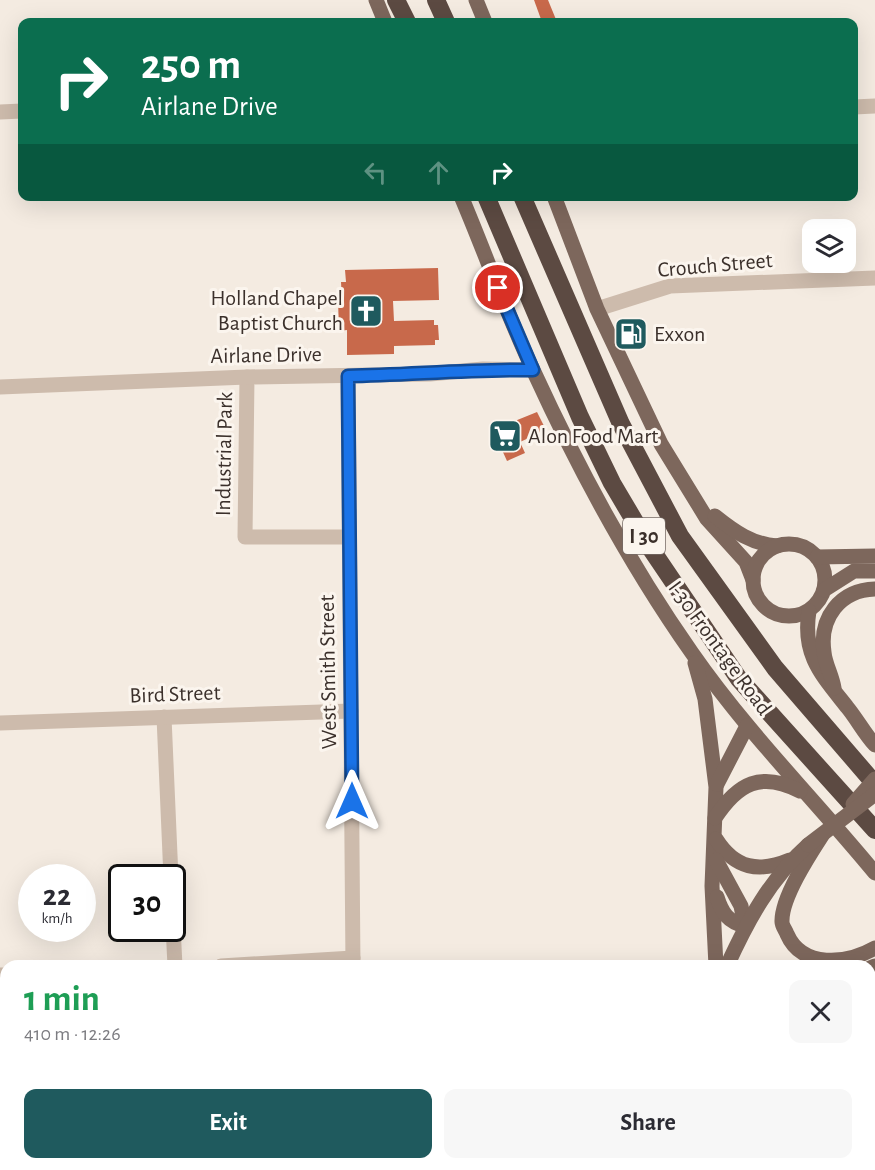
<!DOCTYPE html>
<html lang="en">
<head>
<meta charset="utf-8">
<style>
	body { margin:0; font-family:"Alegreya Sans",sans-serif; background:#f7f7f7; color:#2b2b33; height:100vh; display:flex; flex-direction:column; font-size:22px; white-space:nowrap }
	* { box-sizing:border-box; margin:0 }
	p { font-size:20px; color:#7c7c81 }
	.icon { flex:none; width:33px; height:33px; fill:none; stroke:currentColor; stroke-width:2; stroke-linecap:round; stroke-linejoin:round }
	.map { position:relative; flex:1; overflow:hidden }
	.sheet { position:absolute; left:0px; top:960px; width:876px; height:210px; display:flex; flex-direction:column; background:#fff; border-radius:18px 18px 0 0; box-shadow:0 6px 24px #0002 }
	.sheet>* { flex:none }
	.hud { position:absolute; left:18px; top:18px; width:840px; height:183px; border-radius:12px; box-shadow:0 6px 24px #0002; background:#0b6e4f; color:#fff; overflow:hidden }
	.tools { position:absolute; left:802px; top:219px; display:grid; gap:12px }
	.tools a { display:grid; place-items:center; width:54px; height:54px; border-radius:12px; background:#fff; box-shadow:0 6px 24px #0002; font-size:30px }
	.speed { position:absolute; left:18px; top:864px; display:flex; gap:12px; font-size:30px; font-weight:700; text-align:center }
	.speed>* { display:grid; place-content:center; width:78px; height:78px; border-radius:50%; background:#fff; box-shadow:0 6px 24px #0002; line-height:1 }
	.speed small { font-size:15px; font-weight:400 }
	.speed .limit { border:3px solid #111; border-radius:9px; background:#fff; color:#111 }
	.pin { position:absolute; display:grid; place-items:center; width:51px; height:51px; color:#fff; margin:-26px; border:3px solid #fff; border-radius:50%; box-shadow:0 2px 6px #0007 }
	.me { position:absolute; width:66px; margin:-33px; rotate:0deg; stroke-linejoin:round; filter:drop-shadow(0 0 4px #0008) }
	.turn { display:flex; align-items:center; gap:21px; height:126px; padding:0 24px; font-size:27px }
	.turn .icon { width:78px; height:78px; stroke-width:2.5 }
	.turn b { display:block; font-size:42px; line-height:51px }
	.lanes { display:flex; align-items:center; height:57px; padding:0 24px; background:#0003; justify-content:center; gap:30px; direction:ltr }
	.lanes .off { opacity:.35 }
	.round { display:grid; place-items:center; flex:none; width:63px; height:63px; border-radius:12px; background:#f7f7f7 }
	.headline { display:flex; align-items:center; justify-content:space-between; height:102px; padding:0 24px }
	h1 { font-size:36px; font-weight:700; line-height:45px; color:#1e9e55 }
	.cta { display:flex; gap:12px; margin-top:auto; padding:12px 24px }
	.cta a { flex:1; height:69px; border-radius:12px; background:#1f5a5e; color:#fff; font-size:24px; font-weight:700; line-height:69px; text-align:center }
	.cta a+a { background:#f7f7f7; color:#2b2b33 }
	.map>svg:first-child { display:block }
	.building { fill:#c8694b }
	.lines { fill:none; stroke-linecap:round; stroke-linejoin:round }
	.minor { stroke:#cdbbac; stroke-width:15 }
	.major { stroke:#7d675c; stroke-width:15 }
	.highway { stroke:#5c4a42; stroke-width:18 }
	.major-bridge { stroke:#7d675c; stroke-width:15 }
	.route-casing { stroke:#114b97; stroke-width:15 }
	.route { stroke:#1a73e8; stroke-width:10 }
	.labels { text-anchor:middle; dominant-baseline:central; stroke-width:6; stroke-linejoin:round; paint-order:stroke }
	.shield { fill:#fbf5ee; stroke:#756b66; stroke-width:1.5 }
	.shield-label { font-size:21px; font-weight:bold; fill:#3b302b }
	.street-label { font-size:22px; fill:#3b302b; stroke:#fbf5ee }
	.poi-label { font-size:22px; fill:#3b302b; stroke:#fbf5ee; text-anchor:start }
</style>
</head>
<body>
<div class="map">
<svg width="875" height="1170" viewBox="0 0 875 1170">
	<rect width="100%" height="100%" fill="#f4ebe1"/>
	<!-- building -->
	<g class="building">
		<path d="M 534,0 L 548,0 L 557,22 L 542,22 Z"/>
		<path d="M 438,268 L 439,300 L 393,301 L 394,321 L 434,320 L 434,325 L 438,325 L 439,340 L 435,340 L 435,345 L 394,346 L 394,354 L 347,355 L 347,330 L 339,331 L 338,300 L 342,300 L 341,282 L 346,282 L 345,270 Z"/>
		<path d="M 537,412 L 546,430 L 520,442 L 525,453 L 507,461 L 493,430 Z"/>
	</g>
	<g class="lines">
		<!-- minor -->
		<g class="minor">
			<path d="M 854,107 L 875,106"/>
			<path d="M 0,112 L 22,111"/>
			<path d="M 597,309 L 670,286 L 875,278"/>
			<path d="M 247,377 L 245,537 L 348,537"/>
			<path d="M 348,377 L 353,966"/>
			<path d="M 0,387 L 247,377 L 430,374 L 483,369 L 533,370"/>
			<path d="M 164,717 L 171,878"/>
			<path d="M 0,723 L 351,711"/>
			<path d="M 172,906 L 175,966"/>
			<path d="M 221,966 L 353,958"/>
			<path d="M 0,975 L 6,975"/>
			<path d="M 180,1164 L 180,1170"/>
			<path d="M 358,1164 L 358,1170"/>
			<path d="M 39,1170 L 39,1164"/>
		</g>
		<!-- major -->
		<g class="major">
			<path d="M 376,0 L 385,22"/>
			<path d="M 476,0 L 485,22"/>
			<path d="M 461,196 C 486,255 507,315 534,372 C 579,470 630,565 692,653 C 747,732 814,799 875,873"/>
			<path d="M 554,196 L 597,309 L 661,444 L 707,519 L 746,562 L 753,580"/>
			<path d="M 715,516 C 735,532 752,544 777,546"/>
			<circle cx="789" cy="580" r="36"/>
			<path d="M 817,557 L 875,556"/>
			<path d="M 824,590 L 854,571 L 875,571"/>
			<path d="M 809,611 C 802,655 821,674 847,707 C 857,719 864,733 875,745"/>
			<path d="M 695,663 L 705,699 L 716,787 L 712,886 L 716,966"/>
			<path d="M 834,688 C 832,675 825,664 824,652 C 819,618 840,590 875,589"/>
			<path d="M 717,784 L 747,726"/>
			<path d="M 715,818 C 738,783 761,771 800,791"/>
			<path d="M 823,834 C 810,854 781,898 782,922 C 782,926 786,931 787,934 C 802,969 847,964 875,948"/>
			<path d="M 716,839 C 735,869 759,873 790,860"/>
			<path d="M 716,860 L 741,906 L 745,926 C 728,922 722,913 717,897"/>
			<path d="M 727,966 C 748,920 770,879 808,845"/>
			<path d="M 870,968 L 875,966"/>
			<path d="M 722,1164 L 723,1170"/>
		</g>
		<!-- highway -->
		<g class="highway">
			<path d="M 396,0 L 407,22"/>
			<path d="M 436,0 L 446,22"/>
			<path d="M 486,196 L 580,417 L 612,483 L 651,549 L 739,679 L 875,830"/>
			<path d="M 522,196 L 621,424 L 680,536 L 775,668 L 875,784"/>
		</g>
		<!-- major-bridge -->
		<g class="major-bridge">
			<path d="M 853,804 L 875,779"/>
			<path d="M 808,845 L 875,794"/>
		</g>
	</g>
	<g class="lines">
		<!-- route casing -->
		<g class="route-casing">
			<path id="route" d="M 352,801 L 348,376 C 409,375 471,369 533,370 L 498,288"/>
		</g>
		<!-- route -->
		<use href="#route" class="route"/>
	</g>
	<!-- icons -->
	<defs>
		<g id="church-square" transform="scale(1.725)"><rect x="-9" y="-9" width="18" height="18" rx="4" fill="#1f5a5e" stroke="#fbf5ee"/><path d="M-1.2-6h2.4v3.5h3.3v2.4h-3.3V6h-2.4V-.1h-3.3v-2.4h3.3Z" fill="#fff"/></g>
		<g id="fuel-square" transform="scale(1.725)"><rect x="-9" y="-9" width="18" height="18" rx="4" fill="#1f5a5e" stroke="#fbf5ee"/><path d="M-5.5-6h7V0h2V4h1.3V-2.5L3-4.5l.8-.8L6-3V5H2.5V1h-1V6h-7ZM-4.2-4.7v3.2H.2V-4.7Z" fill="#fff"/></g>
		<g id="supermarket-square" transform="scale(1.725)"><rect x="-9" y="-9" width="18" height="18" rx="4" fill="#1f5a5e" stroke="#fbf5ee"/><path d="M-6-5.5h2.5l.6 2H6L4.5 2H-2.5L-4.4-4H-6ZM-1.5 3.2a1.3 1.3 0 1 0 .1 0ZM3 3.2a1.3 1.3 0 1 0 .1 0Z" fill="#fff"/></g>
	</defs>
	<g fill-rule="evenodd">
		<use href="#church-square" x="366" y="311"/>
		<use href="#fuel-square" x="631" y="334"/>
		<use href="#supermarket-square" x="505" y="436"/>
	</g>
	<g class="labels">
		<!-- shield labels -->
		<rect class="shield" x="623" y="518" width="42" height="36" rx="4.5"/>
		<g class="shield-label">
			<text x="644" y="536">I 30</text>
		</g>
		<!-- street labels -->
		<g class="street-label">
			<text transform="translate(715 265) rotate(-5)">Crouch Street</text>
			<text transform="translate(266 355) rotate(-1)">Airlane Drive</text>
			<text transform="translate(224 454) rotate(-89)">Industrial Park</text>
			<text transform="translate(720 648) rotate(54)">I-30 Frontage Road</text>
			<text transform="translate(328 672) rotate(-91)">West Smith Street</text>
			<text transform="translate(175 694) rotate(-2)">Bird Street</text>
		</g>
		<!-- poi labels -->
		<g class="poi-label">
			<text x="343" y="298" text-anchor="end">Holland Chapel<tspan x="343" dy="25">Baptist Church</tspan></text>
			<text x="654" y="334">Exxon</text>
			<text x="528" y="436">Alon Food Mart</text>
		</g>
	</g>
</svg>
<div class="tools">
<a><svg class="icon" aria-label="layers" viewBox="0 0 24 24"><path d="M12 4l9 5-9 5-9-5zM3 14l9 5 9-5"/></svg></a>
</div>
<div class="speed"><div>22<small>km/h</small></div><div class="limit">30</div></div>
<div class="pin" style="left:498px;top:288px;background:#d93025"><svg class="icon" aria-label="arrive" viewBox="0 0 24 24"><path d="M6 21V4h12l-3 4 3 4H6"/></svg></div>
<svg class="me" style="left:352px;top:801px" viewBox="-20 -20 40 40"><path d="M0-17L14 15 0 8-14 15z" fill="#1a73e8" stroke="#fff" stroke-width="4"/></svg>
<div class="hud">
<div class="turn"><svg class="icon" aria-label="right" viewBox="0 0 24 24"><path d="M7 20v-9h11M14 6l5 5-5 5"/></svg><div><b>250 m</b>Airlane Drive</div></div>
<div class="lanes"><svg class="icon off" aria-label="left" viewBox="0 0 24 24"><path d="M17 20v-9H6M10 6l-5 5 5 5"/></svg><svg class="icon off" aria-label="ahead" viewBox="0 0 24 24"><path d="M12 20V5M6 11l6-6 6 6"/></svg><svg class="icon" aria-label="right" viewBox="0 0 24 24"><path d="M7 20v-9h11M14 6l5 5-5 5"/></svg></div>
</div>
<section class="sheet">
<div class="headline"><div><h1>1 min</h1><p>410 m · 12:26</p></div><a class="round"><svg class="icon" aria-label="close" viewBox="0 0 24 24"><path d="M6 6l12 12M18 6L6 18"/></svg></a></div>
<div class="cta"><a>Exit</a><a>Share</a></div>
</section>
</div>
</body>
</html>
